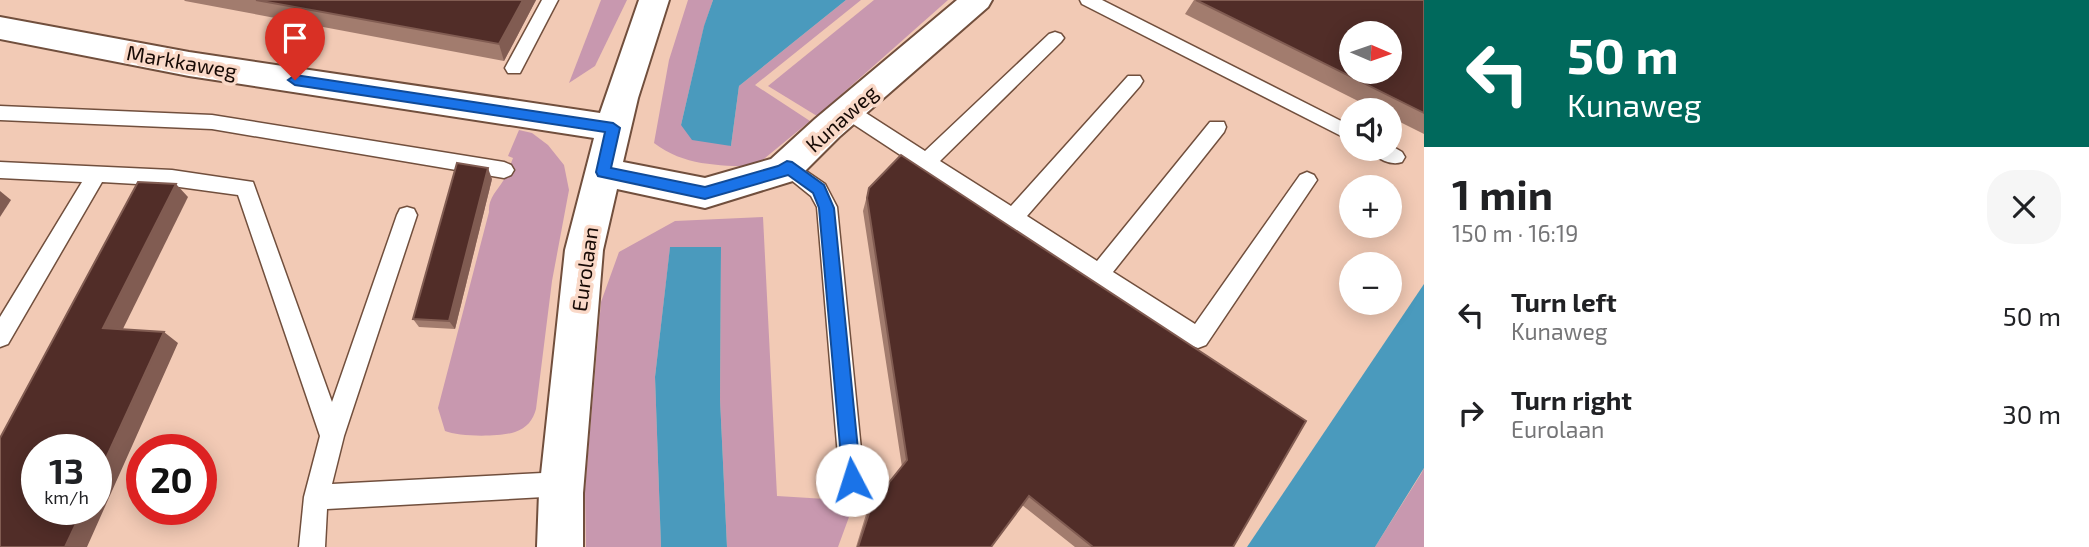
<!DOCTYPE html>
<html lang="en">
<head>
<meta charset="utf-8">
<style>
	body { margin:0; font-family:"Exo 2",sans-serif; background:#f6f6f6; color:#202124; height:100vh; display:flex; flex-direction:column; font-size:26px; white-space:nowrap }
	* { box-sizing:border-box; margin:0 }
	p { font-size:23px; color:#757577 }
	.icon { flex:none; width:38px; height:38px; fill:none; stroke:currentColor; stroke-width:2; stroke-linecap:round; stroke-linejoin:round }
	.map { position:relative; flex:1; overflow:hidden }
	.side { display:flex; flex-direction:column; background:#fff; width:665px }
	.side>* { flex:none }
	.top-card { background:#00695c; color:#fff; overflow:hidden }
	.needle { width:46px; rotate:92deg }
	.fabs { position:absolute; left:1339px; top:21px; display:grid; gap:14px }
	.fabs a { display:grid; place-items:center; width:63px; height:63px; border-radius:50%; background:#fff; box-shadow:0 4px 18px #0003; font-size:35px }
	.speed { position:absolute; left:21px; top:434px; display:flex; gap:14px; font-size:35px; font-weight:700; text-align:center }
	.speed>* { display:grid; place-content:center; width:91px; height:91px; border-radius:50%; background:#fff; box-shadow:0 4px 18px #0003; line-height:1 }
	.speed small { font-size:18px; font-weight:400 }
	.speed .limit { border:10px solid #d22; background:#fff; color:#111 }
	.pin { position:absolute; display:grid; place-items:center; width:60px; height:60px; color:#fff; margin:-72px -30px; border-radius:50% 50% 50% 0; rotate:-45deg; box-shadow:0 0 7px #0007 }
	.pin .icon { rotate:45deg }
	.me { position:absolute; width:77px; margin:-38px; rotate:355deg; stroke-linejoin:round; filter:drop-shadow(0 0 5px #0008) }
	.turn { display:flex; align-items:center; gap:24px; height:147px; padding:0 28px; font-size:32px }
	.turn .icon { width:91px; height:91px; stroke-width:2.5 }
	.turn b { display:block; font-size:49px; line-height:60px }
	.round { display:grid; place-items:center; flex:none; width:74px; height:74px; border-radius:28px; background:#f6f6f6 }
	.head { display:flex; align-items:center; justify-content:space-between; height:119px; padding:0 28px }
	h1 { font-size:42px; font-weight:700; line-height:52px }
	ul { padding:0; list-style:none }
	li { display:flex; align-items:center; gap:21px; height:98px; padding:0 28px }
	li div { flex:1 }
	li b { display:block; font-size:26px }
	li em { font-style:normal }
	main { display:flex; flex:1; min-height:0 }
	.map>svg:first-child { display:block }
	.green { fill:#c898af }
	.water { fill:#4a9abd }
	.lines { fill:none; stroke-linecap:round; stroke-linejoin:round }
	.lane-casing { stroke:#714f3d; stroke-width:3 }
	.street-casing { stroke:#714f3d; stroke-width:4 }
	.lane { fill:#fff; fill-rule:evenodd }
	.street { fill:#fff; fill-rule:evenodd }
	.wall { fill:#a27c6e }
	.shaded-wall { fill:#815c52 }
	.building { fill:#512d28; stroke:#815c52; stroke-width:2; fill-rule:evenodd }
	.route { fill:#1a73e8; stroke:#114b97; stroke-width:2 }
	.labels { text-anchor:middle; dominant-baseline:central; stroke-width:7; stroke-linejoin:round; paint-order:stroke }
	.street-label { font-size:21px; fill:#170a05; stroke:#fad9c8 }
</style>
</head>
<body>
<main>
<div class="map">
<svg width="1424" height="547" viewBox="0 0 1424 547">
	<rect width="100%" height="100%" fill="#f2cab5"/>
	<!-- green -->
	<g class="green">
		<path d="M 601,0 L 627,0 L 595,66 L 569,83 Z"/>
		<path d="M 688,0 L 713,0 L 704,27 L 681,125 L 731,146 L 739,86 L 846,0 L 861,0 L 755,85 L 810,121 L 754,167 C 717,165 684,166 654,143 L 669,60 Z"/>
		<path d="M 874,0 L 948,0 L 817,116 L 768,86 Z"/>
		<path d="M 519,130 L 532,133 L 548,145 L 564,165 L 569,190 L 552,281 L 536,409 C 533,420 527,428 515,432 C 500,437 459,437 445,431 L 438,408 L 489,212 C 488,198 497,191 503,181 C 508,175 510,165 513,158 L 508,156 Z"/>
		<path d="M 763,217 L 777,496 L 826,499 L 849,517 L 838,547 L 727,547 L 720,399 L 721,247 L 670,248 L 655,377 L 661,547 L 586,547 L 585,489 L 601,302 L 619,252 L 675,221 Z"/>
		<path d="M 1424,468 L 1424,547 L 1375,547 L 1421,474 Z"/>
	</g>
	<!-- water -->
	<g class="water">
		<path d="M 713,0 L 846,0 L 739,86 L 731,146 L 692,140 L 681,125 L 704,26 Z"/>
		<path d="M 670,247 L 721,247 L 720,399 L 727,547 L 661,547 L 655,377 Z"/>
		<path d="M 1424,284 L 1424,468 L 1375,547 L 1247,547 Z"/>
	</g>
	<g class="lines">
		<!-- lane casing -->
		<g class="lane-casing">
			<g id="lane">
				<path d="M 542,0 L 558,0 L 520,73 L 508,73 L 505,68 Z"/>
				<path d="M 1080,0 L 1102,0 L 1351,126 L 1351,141 L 1082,4 Z"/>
				<path d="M 1055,32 L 1061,34 L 1064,38 L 1061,42 L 940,161 L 1011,206 L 1128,76 L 1140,76 L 1143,81 L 1140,86 L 1027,216 L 1097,261 L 1210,122 L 1224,122 L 1226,127 L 1224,132 L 1113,272 L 1195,324 L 1300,175 L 1307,172 L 1314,175 L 1317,180 L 1206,345 L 1198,348 L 1190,345 L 841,116 L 839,111 L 841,106 L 855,106 L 925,151 L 1049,34 Z"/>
				<path d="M 0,106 L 212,115 L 504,162 L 511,165 L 514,170 L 511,175 L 504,178 L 212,129 L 0,120 Z"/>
				<path d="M 1390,145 L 1402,152 L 1405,157 L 1402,162 C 1391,166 1376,159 1370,149 L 1390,149 Z"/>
				<path d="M 787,158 L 825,184 L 837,207 L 864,480 L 861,489 L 852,492 L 843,489 L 840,480 L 817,207 L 811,196 L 780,171 L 777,166 L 780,161 Z"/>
				<path d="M 0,162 L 172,170 L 253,182 L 332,402 L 397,215 L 400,209 L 407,207 L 414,209 L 417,215 L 344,436 L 332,484 L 562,472 L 571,475 L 574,484 L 571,493 L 562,496 L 327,509 L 325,547 L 299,547 L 304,497 L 320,436 L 238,195 L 172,186 L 102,182 L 8,344 L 0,347 L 0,317 L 82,182 L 0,178 Z"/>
			</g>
		</g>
		<!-- street casing -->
		<g class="street-casing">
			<path id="street" d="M 639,0 L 669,0 L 638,98 L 623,162 L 705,178 L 771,159 L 815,119 L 957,0 L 992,0 L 988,7 L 839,137 L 796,180 L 705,208 L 617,189 L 603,250 L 583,493 L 583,547 L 537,547 L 539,493 L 565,250 L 594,138 L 189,76 L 0,39 L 0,17 L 189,52 L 600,113 Z"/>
		</g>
		<!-- lane -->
		<use href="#lane" class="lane"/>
		<!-- street -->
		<use href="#street" class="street"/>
	</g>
	<!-- wall -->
	<g class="wall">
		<path d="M 184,0 L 536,0 L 504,61 L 185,1 Z"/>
		<path d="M 1194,0 L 1424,0 L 1424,134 L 1390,117 L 1390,110 L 1376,110 L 1185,14 Z"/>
		<path d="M 492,179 L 455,329 L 419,327 L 413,319 Z"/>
		<path d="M 869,188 L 1233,547 L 1075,547 L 1022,505 L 991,547 L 856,547 L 867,511 L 902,467 L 863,211 Z"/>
	</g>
	<!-- shaded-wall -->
	<g class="shaded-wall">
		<path d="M 523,0 L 536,0 L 504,61 L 499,44 Z"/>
		<path d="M 488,168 L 492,179 L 455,329 L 449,321 Z"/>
		<path d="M 176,184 L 188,197 L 118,339 L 103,328 Z"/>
		<path d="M 0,191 L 11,200 L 0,217 Z"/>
		<path d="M 164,332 L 178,343 L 87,547 L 65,547 L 83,509 L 96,509 L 96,480 Z"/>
	</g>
	<!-- building -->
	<g class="building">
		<path d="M 256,0 L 523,0 L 499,44 Z"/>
		<path d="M 1196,0 L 1424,0 L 1424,113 ZM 1351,33 L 1390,33 L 1390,72 L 1351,72 Z"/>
		<path d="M 901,155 L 1306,421 L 1233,547 L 1093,547 L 1029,496 L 991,547 L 858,547 L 872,504 L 907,460 L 867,198 L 869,188 Z"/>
		<path d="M 457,163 L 488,168 L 449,321 L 413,319 Z"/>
		<path d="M 138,182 L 176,184 L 103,328 L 164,332 L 96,480 L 96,450 L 37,450 L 37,509 L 83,509 L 65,547 L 0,547 L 0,438 Z"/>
	</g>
	<!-- route -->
	<path class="route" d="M 295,75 L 613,123 L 620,128 L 611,168 L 705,187 L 778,166 L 787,161 L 792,162 L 824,185 L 834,208 L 861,480 L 858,487 L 852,489 L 845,487 L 843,480 L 819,208 L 813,193 L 788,175 L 705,199 L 598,176 L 596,172 L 605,132 L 295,85 L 288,80 Z"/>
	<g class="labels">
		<!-- street labels -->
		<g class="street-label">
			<text transform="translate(182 61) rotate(10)">Markkaweg</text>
			<text transform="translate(841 118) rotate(-42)">Kunaweg</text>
			<text transform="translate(584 269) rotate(-82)">Eurolaan</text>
		</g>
	</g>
</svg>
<div class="fabs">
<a><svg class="needle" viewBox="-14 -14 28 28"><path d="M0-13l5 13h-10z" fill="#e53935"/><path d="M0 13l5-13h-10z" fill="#757577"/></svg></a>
<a><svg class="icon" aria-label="sound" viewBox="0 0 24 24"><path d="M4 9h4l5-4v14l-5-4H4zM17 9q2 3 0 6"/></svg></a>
<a>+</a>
<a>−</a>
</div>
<div class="speed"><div>13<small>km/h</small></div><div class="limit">20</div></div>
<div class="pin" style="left:295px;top:80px;background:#d93025"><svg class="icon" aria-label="arrive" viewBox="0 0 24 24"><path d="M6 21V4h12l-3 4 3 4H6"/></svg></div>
<svg class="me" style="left:852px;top:480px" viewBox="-20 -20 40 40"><circle r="19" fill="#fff"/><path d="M0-13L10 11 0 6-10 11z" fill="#1a73e8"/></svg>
</div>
<section class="side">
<div class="top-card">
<div class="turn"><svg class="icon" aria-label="left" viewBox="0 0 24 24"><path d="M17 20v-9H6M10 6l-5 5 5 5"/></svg><div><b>50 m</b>Kunaweg</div></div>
</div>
<div class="head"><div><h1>1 min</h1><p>150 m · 16:19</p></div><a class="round"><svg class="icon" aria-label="close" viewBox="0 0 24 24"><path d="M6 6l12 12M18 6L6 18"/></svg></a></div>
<ul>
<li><svg class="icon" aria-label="left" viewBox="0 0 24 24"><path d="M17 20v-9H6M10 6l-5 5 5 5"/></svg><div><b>Turn left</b><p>Kunaweg</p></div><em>50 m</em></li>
<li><svg class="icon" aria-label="right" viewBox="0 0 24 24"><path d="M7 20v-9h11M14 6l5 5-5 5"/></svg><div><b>Turn right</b><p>Eurolaan</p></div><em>30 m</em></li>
</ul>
</section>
</main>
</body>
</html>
